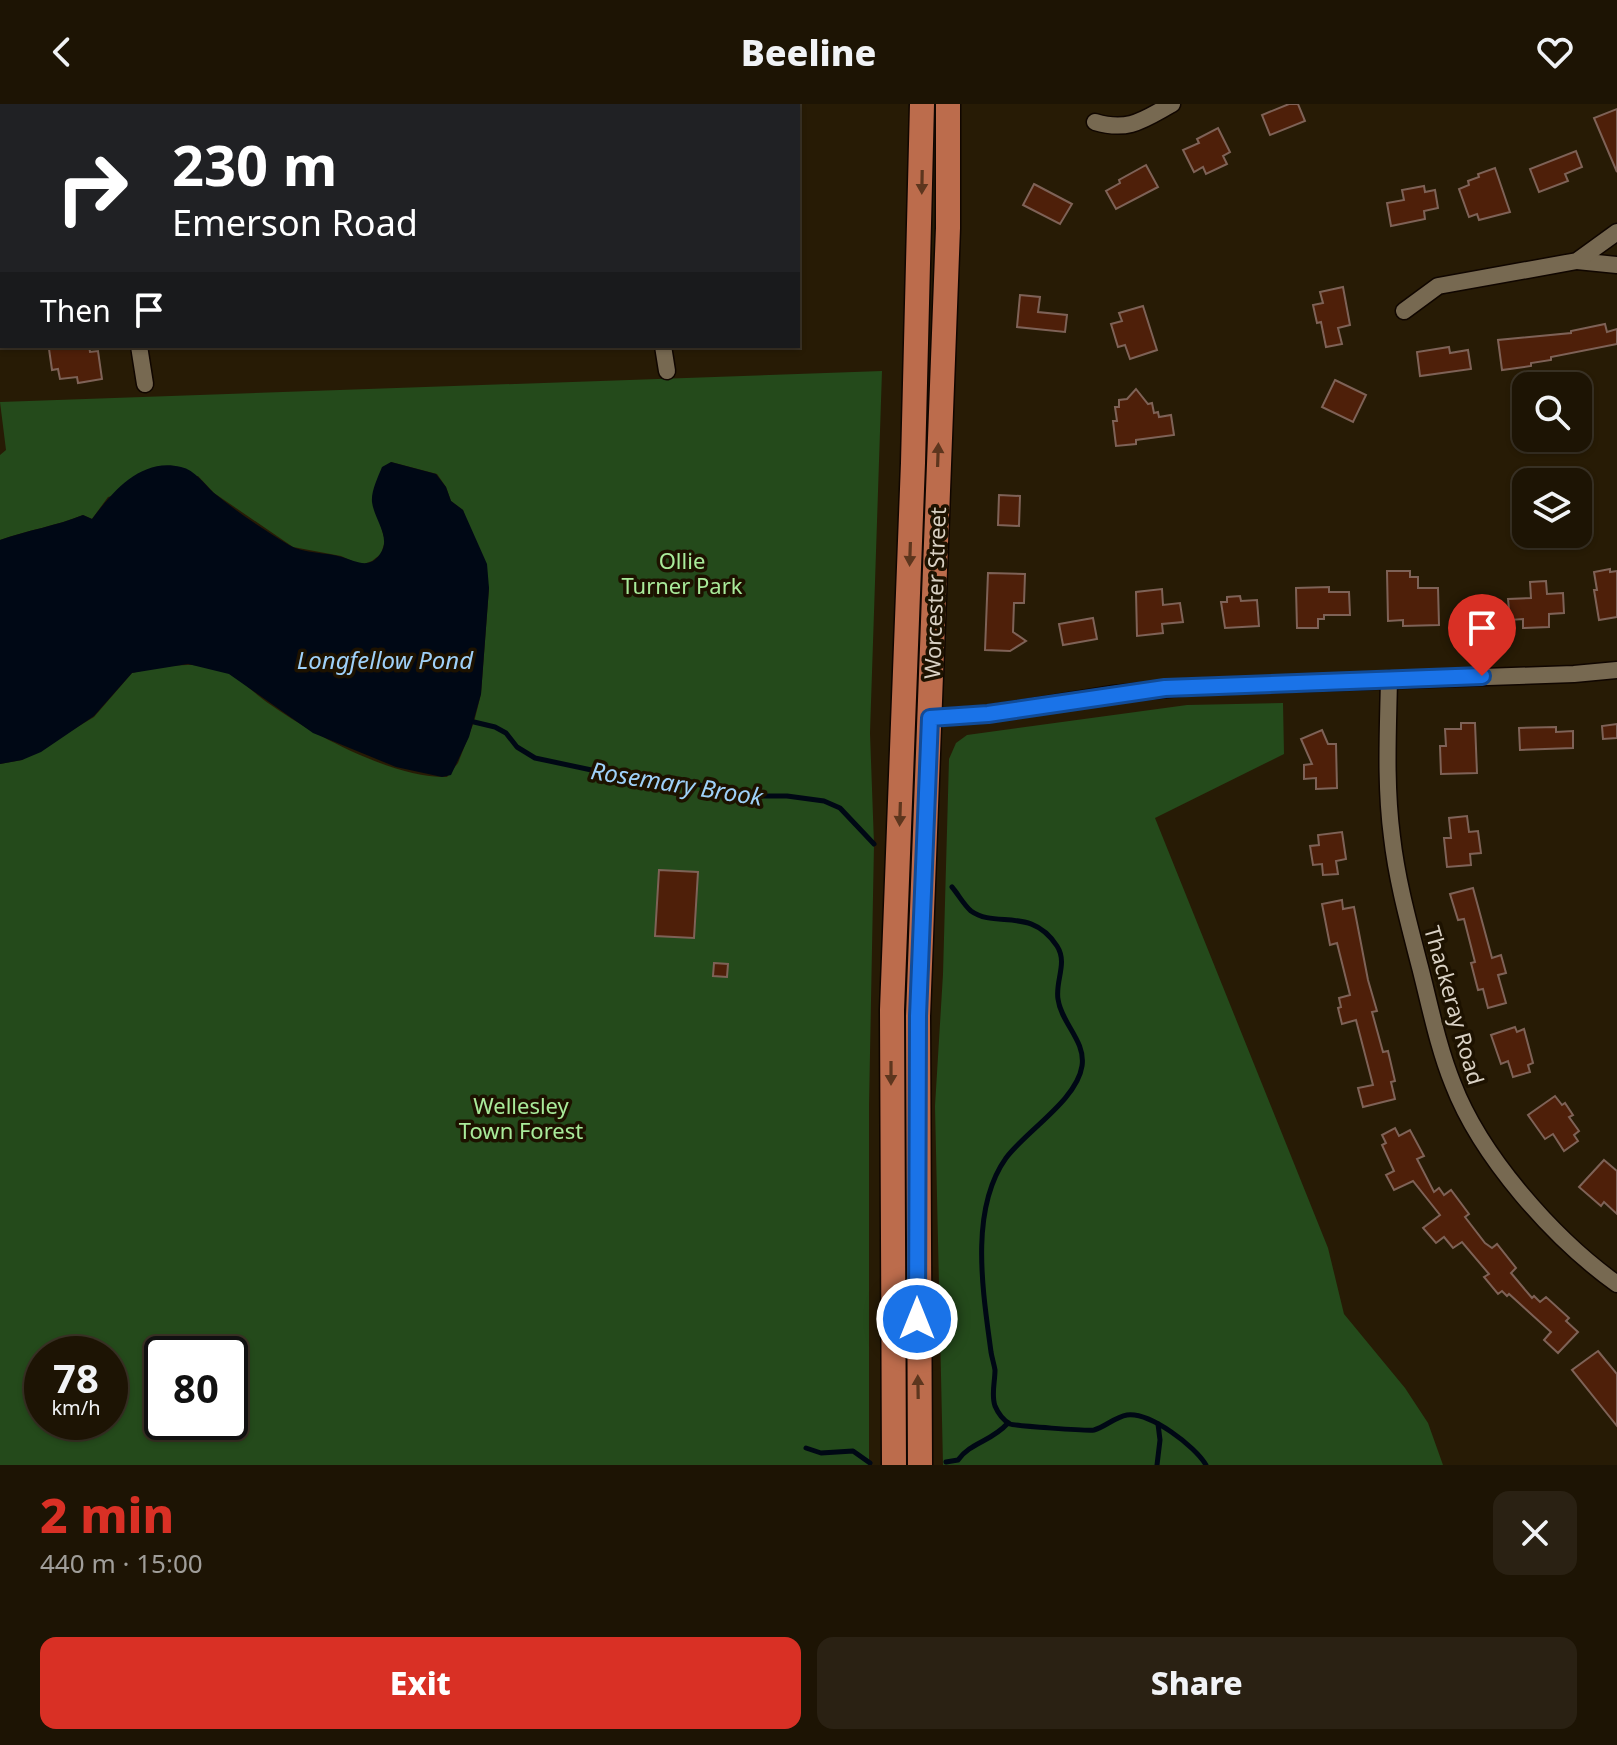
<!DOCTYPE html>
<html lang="en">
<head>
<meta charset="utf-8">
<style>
	body { margin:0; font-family:"Noto Sans",sans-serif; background:#2a2113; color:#f1f3f6; height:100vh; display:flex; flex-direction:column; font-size:30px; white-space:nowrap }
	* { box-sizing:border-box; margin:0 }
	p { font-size:26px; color:#a09e9a }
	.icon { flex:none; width:44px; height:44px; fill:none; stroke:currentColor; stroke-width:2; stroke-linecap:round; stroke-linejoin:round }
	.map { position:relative; height:1361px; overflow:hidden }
	.drawer { display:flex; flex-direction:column; background:#1d1404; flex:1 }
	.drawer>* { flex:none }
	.hud { position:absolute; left:0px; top:0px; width:800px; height:244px; box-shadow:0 2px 6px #0004,0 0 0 2px #3b3326; background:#202124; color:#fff; overflow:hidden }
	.buttons { position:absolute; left:1512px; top:268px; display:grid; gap:16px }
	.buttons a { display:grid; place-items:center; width:80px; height:80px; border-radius:16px; background:#1d1404; box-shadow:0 2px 6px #0004,0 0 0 2px #3b3326; font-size:40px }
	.speed { position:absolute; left:24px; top:1232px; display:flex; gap:16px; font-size:40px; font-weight:700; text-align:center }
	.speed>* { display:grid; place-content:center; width:104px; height:104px; border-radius:50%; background:#1d1404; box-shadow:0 2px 6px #0004,0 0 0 2px #3b3326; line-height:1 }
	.speed small { font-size:20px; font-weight:400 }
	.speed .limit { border:4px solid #111; border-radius:12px; background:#fff; color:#111 }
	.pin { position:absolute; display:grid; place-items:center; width:68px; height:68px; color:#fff; margin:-82px -34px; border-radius:50% 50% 50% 0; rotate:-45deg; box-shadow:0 0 8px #0007 }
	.pin .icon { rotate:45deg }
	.me { position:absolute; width:88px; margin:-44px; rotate:0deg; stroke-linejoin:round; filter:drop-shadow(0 0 6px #0008) }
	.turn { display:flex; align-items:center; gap:28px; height:168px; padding:0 40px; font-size:36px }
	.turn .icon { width:104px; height:104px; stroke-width:2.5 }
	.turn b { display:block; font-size:56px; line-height:68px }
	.then { display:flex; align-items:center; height:76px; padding:0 40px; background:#0003; gap:16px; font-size:30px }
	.round { display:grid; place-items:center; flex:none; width:84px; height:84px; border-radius:16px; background:#2a2113 }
	.headline { display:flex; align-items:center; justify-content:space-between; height:136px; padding:0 40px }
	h1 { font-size:48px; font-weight:800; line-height:60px; color:#d93025 }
	.action { display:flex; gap:16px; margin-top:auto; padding:16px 40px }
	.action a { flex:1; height:92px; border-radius:16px; background:#d93025; color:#fff; font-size:32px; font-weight:800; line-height:92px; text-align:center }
	.action a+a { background:#2a2113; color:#f1f3f6 }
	header { display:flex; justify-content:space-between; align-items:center; height:104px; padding:0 40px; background:#1d1404; font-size:36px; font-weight:800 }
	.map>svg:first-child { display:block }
	.green { fill:#244a1b; fill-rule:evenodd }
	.water { fill:#000815 }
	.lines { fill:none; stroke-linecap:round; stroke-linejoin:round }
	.stream { stroke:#000815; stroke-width:5 }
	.building { fill:#4e1f09; stroke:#7e6257; stroke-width:2 }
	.minor-casing { stroke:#100600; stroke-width:19 }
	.trunk-casing { stroke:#100600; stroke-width:27 }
	.minor { stroke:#776951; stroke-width:16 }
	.trunk { stroke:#bc6c4c; stroke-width:24 }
	.oneway { fill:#5d361e }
	.route-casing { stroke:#114b97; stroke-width:20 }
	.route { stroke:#1a73e8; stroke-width:14 }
	.labels { text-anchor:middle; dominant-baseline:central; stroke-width:7; stroke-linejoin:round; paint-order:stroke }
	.park-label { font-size:22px; fill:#a9eb9a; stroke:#1d1200 }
	.street-label { font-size:22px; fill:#d9d1c4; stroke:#1d1200 }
	.water-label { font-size:24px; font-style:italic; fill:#9fd1f9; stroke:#1d1200 }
</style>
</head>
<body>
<header><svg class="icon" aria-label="back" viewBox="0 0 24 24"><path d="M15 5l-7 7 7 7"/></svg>Beeline<svg class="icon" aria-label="heart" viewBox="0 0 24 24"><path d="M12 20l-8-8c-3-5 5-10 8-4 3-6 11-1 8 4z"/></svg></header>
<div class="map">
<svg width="1617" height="1361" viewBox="0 0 1617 1361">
	<rect width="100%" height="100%" fill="#271b05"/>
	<!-- green -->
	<g class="green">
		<path d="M 882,267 L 870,629 L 874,740 L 869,1002 L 869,1361 L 0,1361 L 0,660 L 22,656 L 94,613 L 132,569 C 163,562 197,555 228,569 C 242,576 255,590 268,599 C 312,630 392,674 447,673 L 458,659 L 474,618 L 481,590 L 489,484 L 463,406 L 451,397 L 446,383 L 437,370 L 391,358 L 380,419 L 385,437 L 381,450 L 372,457 L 361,461 L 341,452 L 293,443 L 214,389 L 198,372 L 108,393 L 92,415 L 83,411 C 56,422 28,426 0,436 L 0,351 L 6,346 L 0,298 ZM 42,1250 L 110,1250 L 110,1318 L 42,1318 ZM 162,1250 L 230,1250 L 230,1318 L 162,1318 Z"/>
		<path d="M 1283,599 L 1284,650 L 1155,714 L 1328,1144 L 1344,1210 L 1405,1284 L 1428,1319 L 1443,1361 L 943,1361 L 935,1002 L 943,870 L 949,655 L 956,639 L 967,631 L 1187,601 Z"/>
	</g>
	<!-- water -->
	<path class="water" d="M 391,358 L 436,370 L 446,383 L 451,397 L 463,406 L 487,460 L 489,484 L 481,590 L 469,633 L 451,671 L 442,673 L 396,663 L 313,629 L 229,570 L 188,560 L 132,569 L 94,612 L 41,648 L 22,656 L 0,660 L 0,436 C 28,426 56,422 83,411 L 92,415 C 113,387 142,353 181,363 C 195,366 204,380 214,389 C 237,408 264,426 289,441 C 305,450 326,448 342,453 C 356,457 369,466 380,450 C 392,434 374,415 372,398 C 371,387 378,373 382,363 Z"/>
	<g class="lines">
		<!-- stream -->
		<g class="stream">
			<path d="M 474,618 L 495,623 L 506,629 L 517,643 L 535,654 L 601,668 L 692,678 L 713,686 L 749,692 L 787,692 L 824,697 L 840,704 L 874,740"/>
			<path d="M 952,783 C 958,790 964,801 971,807 C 996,825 1031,802 1057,842 C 1068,859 1055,877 1058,895 C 1061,919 1086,937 1082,962 C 1077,996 1026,1027 1006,1054 C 969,1106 983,1188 991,1248 C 992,1254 994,1260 995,1266 C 995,1278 991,1291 995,1302 C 998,1309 1003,1316 1010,1320 C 1015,1322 1088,1327 1094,1326 C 1105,1323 1115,1313 1127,1311 C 1150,1308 1195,1342 1206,1361"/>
			<path d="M 806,1344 L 821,1349 L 853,1347 L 870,1359"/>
			<path d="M 946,1358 L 958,1356 C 971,1338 991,1338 1008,1319"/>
			<path d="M 1157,1361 L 1160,1336 L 1158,1320"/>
		</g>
	</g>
	<!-- building -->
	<g class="building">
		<path d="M 1289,0 L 1298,0 L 1305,17 L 1270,31 L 1262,11 Z"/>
		<path d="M 1617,5 L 1617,68 L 1594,14 Z"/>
		<path d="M 1218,24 L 1230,48 L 1223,52 L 1227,60 L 1206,70 L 1203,63 L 1194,68 L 1183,46 L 1199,39 L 1197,35 Z"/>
		<path d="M 1576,47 L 1582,63 L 1565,70 L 1568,77 L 1539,88 L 1530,65 Z"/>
		<path d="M 1146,61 L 1158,83 L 1116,105 L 1106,87 L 1120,79 L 1119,76 Z"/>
		<path d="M 1495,64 L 1510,108 L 1479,116 L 1477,110 L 1469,113 L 1459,85 L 1469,81 L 1468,77 L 1479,73 L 1478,70 Z"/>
		<path d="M 1034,80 L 1072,100 L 1060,120 L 1023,101 Z"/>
		<path d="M 1424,82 L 1425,88 L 1435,86 L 1438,104 L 1424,107 L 1425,115 L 1391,122 L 1387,99 L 1404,96 L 1402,86 Z"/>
		<path d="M 1343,183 L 1350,221 L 1338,224 L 1342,240 L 1326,243 L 1321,218 L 1317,219 L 1313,201 L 1323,199 L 1320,188 Z"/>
		<path d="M 1020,191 L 1040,193 L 1038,208 L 1067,211 L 1065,228 L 1017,223 Z"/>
		<path d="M 1143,202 L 1157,246 L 1130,255 L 1125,241 L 1118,243 L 1111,220 L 1122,217 L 1119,209 Z"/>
		<path d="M 1605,220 L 1607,228 L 1617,225 L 1617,240 L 1551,253 L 1551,256 L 1531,259 L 1531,262 L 1502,266 L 1498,236 L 1571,229 L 1571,227 Z"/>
		<path d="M 56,242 L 89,242 L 90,248 L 98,247 L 102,275 L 78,279 L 77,273 L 60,275 L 58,265 L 52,266 L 49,245 Z"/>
		<path d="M 1449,243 L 1450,249 L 1468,246 L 1471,265 L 1420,272 L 1417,248 Z"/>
		<path d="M 1335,276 L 1366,291 L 1353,318 L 1322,303 Z"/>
		<path d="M 1136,285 L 1148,300 L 1152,299 L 1154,309 L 1158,308 L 1159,313 L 1171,311 L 1174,331 L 1136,336 L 1136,340 L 1116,342 L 1113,317 L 1117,317 L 1115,303 L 1119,303 L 1119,296 L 1127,295 Z"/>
		<path d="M 999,391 L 1020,392 L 1019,422 L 998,421 Z"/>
		<path d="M 1610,465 L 1610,468 L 1617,467 L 1617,513 L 1599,516 L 1594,486 L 1597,486 L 1594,468 Z"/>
		<path d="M 1387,467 L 1410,467 L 1410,473 L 1418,473 L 1418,484 L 1438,484 L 1439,521 L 1403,522 L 1403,516 L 1388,517 Z"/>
		<path d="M 988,469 L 1025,470 L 1024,499 L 1014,499 L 1013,528 L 1026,537 L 1010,547 L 985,546 Z"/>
		<path d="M 1546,477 L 1547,490 L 1563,489 L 1564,509 L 1549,510 L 1549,523 L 1523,524 L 1523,515 L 1510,516 L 1508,495 L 1531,494 L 1530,478 Z"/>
		<path d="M 1329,483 L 1329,488 L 1349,488 L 1350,511 L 1324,511 L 1324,515 L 1318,515 L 1318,524 L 1297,524 L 1296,484 Z"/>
		<path d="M 1162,485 L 1163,501 L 1180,499 L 1183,518 L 1162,520 L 1163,529 L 1137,532 L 1136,488 Z"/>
		<path d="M 1240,492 L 1241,497 L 1257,496 L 1259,522 L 1225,524 L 1221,498 L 1227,498 L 1227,493 Z"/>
		<path d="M 1093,514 L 1097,535 L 1063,541 L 1059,520 Z"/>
		<path d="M 1461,619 L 1475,619 L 1477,669 L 1441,670 L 1440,642 L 1446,642 L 1445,625 L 1461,625 Z"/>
		<path d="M 1617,620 L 1617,634 L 1603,635 L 1602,622 Z"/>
		<path d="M 1556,623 L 1556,628 L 1573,627 L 1573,644 L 1520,646 L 1519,624 Z"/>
		<path d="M 1322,626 L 1328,640 L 1336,640 L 1337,684 L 1316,685 L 1316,674 L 1304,675 L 1304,661 L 1312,660 L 1301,635 Z"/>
		<path d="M 1467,712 L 1469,728 L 1478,727 L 1481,749 L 1470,750 L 1471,761 L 1447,763 L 1444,734 L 1451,734 L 1449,714 Z"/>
		<path d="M 1342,728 L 1346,755 L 1336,757 L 1338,770 L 1323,771 L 1322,760 L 1313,761 L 1310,742 L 1319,741 L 1318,731 Z"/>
		<path d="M 659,766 L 698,768 L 694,834 L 655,832 Z"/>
		<path d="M 1473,784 L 1492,854 L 1501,851 L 1506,869 L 1498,871 L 1506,899 L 1488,904 L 1483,885 L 1478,886 L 1471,859 L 1475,858 L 1464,815 L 1458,816 L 1450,790 Z"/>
		<path d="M 1342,796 L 1343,805 L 1354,803 L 1368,876 L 1377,907 L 1372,908 L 1383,948 L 1388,947 L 1395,977 L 1391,978 L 1395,995 L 1363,1003 L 1358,984 L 1373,981 L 1356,916 L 1342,920 L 1338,904 L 1341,903 L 1339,894 L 1350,891 L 1337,839 L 1330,841 L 1322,800 Z"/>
		<path d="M 714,859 L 728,860 L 727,873 L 713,872 Z"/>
		<path d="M 1515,923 L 1517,928 L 1524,925 L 1533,959 L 1528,961 L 1530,968 L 1513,973 L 1508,957 L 1501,960 L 1491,931 Z"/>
		<path d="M 1555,992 L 1562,1001 L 1565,999 L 1573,1011 L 1569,1013 L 1579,1027 L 1574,1031 L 1578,1037 L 1564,1047 L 1553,1030 L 1545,1035 L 1528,1011 Z"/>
		<path d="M 1395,1024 L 1399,1032 L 1410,1026 L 1424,1052 L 1417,1055 L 1434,1088 L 1439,1084 L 1444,1091 L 1451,1086 L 1469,1110 L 1465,1113 L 1485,1139 L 1492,1144 L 1497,1140 L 1516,1164 L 1511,1169 L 1532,1194 L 1534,1192 L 1540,1198 L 1546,1193 L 1569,1214 L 1566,1217 L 1578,1228 L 1558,1249 L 1544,1236 L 1551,1228 L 1509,1190 L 1507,1192 L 1502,1187 L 1498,1190 L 1484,1173 L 1489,1170 L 1462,1138 L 1453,1144 L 1444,1133 L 1436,1139 L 1423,1124 L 1440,1111 L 1413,1077 L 1394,1086 L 1386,1071 L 1394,1067 L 1382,1041 L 1386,1039 L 1382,1031 Z"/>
		<path d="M 1604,1056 L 1617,1067 L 1617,1110 L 1604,1098 L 1601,1102 L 1579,1083 Z"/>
		<path d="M 1598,1247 L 1617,1270 L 1617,1322 L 1572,1266 Z"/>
	</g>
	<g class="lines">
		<!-- minor casing -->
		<g class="minor-casing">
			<g id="minor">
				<path d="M 106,0 L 106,2"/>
				<path d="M 630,0 L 630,2"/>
				<path d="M 1095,18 C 1129,28 1143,16 1172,0"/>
				<path d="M 1577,157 L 1617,161"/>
				<path d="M 1404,207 L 1438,182 L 1577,157 L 1617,128"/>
				<path d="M 139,242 L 145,280"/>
				<path d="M 663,242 L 667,267"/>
				<path d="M 1389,575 C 1388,627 1385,680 1392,733 C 1397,777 1409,820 1420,863 C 1430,902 1438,943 1453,980 C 1481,1053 1554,1135 1617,1180"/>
				<path d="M 930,614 L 988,610 L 1114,590 L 1189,583 L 1574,570 L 1617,566"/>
			</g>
		</g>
		<!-- trunk casing -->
		<g class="trunk-casing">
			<g id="trunk">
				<path d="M 894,1361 L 892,906 L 913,359 L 922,0"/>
				<path d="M 920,1361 L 918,912 L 948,124 L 948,0"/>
			</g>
		</g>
		<!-- minor -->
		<use href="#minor" class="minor"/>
		<!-- trunk -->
		<use href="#trunk" class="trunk"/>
	</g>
	<!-- one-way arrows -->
	<defs><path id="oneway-solid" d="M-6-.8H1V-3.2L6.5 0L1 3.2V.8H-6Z" transform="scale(2)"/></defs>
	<g class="oneway">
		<use href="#oneway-solid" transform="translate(922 78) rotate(91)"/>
		<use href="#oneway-solid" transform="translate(938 351) rotate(-88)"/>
		<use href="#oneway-solid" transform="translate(910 450) rotate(92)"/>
		<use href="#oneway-solid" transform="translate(900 710) rotate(92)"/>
		<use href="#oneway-solid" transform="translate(891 969) rotate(90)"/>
		<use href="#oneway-solid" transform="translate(918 1283) rotate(-91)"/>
	</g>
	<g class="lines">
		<!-- route casing -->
		<g class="route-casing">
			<path id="route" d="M 917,1215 L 918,912 L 930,614 L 988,610 L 1165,584 L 1482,572"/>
		</g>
		<!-- route -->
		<use href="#route" class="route"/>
	</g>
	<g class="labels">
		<!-- park labels -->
		<g class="park-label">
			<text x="682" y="456">Ollie<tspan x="682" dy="25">Turner Park</tspan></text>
			<text x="521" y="1001">Wellesley<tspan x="521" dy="25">Town Forest</tspan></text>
		</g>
		<!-- street labels -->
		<g class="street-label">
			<text transform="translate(934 489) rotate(-88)">Worcester Street</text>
			<text transform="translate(1455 901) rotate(74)">Thackeray Road</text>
		</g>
		<!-- water labels -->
		<g class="water-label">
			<text x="385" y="555">Longfellow Pond</text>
			<text transform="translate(677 679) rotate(9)">Rosemary Brook</text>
		</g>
	</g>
</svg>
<div class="buttons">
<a><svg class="icon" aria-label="search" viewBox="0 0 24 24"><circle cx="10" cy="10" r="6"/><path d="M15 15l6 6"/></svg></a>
<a><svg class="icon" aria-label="layers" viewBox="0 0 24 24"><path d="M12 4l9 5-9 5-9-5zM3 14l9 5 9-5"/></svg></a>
</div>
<div class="speed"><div>78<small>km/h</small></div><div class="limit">80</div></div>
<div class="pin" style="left:1482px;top:572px;background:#d93025"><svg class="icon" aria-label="arrive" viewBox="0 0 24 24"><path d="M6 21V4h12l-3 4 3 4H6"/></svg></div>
<svg class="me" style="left:917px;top:1215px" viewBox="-20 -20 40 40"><circle r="17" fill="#1a73e8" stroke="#fff" stroke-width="3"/><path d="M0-11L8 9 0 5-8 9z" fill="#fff"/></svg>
<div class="hud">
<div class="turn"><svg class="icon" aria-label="right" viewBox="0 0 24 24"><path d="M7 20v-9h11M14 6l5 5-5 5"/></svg><div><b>230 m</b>Emerson Road</div></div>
<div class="then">Then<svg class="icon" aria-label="arrive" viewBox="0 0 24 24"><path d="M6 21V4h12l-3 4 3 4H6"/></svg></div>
</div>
</div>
<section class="drawer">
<div class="headline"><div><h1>2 min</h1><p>440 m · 15:00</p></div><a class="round"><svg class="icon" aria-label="close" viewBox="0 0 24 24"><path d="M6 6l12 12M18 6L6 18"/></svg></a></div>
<div class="action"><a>Exit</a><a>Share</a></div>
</section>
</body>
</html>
